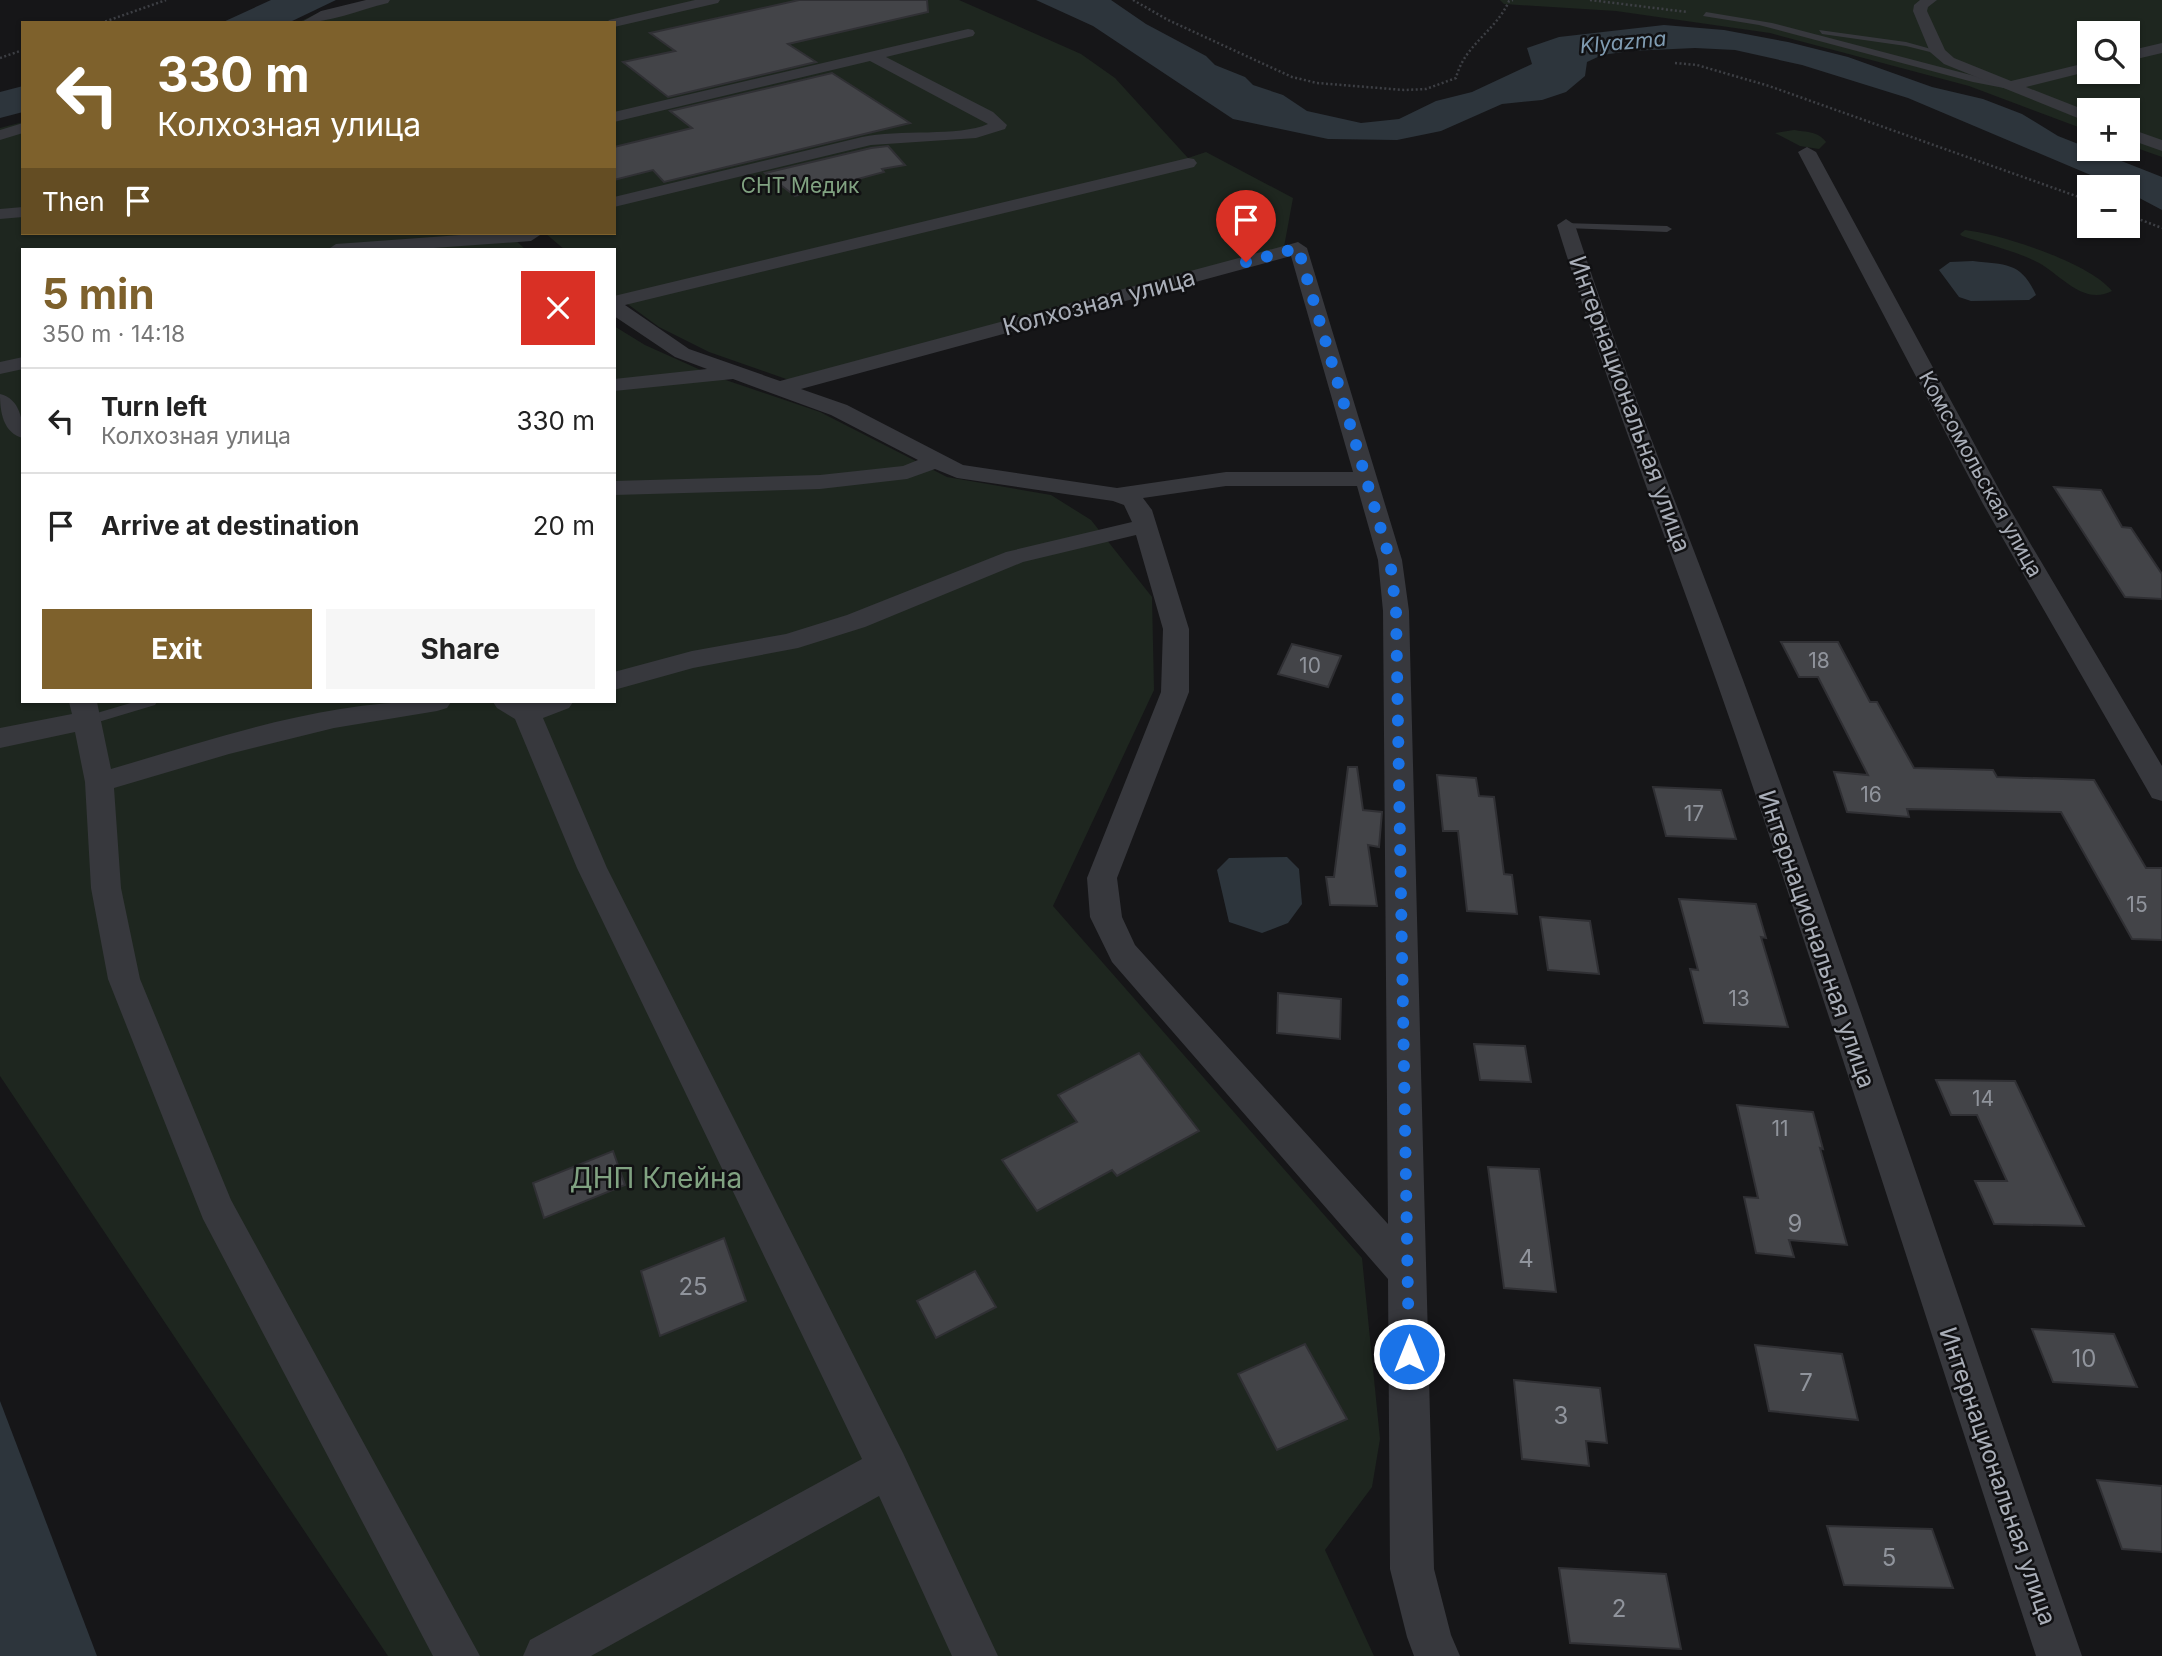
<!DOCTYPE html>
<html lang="en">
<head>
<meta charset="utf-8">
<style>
	body { margin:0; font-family:Inter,sans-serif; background:#f6f6f6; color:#222; height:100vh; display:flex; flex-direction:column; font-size:26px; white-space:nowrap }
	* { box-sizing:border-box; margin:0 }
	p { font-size:23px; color:#767676 }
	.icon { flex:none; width:38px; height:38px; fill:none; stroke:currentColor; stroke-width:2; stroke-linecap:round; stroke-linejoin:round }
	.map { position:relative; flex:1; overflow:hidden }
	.panel { position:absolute; left:21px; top:248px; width:595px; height:455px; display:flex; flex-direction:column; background:#fff; border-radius:0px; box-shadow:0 2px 5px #0004 }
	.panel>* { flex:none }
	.top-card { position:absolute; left:21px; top:21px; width:595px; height:214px; border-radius:0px; box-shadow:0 2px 5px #0004; background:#7e612c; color:#fff; overflow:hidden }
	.buttons { position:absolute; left:2077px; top:21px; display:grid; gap:14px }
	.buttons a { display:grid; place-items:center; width:63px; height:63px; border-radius:0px; background:#fff; box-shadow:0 2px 5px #0004; font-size:35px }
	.pin { position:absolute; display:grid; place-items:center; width:60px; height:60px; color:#fff; margin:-72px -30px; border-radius:50% 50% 50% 0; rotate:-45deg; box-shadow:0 0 7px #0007 }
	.pin .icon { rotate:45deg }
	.me { position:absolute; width:77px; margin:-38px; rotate:0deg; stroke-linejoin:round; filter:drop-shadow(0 0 5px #0008) }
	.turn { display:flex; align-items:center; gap:24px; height:147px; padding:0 21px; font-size:32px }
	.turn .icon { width:91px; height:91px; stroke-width:2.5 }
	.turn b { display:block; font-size:49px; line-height:60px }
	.then { display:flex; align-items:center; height:66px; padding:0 21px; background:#0003; gap:14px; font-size:26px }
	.round { display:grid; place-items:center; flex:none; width:74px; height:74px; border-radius:0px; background:#f6f6f6 }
	.headline { display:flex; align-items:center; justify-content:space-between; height:119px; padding:0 21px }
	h1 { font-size:42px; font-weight:700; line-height:52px; color:#7e612c }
	.button { display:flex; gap:14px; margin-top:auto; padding:14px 21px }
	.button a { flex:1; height:80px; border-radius:0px; background:#7e612c; color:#fff; font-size:28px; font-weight:700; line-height:80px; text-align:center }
	.button a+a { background:#f6f6f6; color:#222 }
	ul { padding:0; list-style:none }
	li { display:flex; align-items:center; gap:21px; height:105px; padding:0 21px; border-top:2px solid #e0e0e0 }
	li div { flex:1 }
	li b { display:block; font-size:26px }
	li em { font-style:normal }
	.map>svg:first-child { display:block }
	.green { fill:#1e261f; fill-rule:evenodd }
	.water { fill:#2d353c }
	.building { fill:#434448; stroke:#303034; stroke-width:2 }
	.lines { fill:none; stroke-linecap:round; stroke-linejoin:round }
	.path { stroke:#3d3f44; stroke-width:2.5; stroke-dasharray:2 2.5; stroke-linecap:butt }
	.service { fill:#37383d; fill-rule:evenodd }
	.minor { fill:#37383d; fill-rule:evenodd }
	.route { stroke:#1a73e8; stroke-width:12; stroke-dasharray:0 21.6 }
	.labels { text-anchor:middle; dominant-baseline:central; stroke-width:5; stroke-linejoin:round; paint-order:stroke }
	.far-water-label { font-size:21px; font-style:italic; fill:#809cb2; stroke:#111113 }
	.far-park-label { font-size:21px; fill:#80a281; stroke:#111113 }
	.far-street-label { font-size:21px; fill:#a9aeb8; stroke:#111113 }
	.number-label { font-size:21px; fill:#90949c }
	.street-label { font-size:24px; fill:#a9aeb8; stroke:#111113 }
	.near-number-label { font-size:24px; fill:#90949c }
	.near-park-label { font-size:28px; fill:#80a281; stroke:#111113 }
</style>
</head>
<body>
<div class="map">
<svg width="2162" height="1656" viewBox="0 0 2162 1656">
	<rect width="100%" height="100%" fill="#161618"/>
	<!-- green -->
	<g class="green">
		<path d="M 369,0 L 959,0 L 1081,54 L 1115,78 L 1188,158 L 1206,152 L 1293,198 L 1284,247 L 789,380 L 709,352 L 659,327 L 614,294 L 614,250 L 565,250 L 545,233 L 614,233 L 614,23 L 297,23 L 316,14 Z"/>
		<path d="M 1500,0 L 2162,0 L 2162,157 L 2128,145 L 2128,110 L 2090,110 L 2089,131 L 1969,86 L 1770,33 L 1616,11 L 1504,4 ZM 2090,33 L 2128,33 L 2128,72 L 2090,72 Z"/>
		<path d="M 23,122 L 23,233 L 508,233 L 526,250 L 23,250 L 23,702 L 614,702 L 614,326 L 645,345 L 714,376 L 820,412 L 947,477 L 1051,495 L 1091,520 L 1152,597 L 1154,690 L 1053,906 L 1362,1258 L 1380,1439 L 1372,1487 L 1325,1550 L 1374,1656 L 388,1656 L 0,1076 L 0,128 Z"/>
		<path d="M 1794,130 C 1806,132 1818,131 1826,142 L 1819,149 L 1800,146 L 1775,133 Z"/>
		<path d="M 1965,230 C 2001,234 2090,263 2112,291 C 2082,307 2058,271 2035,261 C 2012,250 1986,244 1962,236 L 1960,234 Z"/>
	</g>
	<!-- water -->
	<g class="water">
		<path d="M 271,0 L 336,0 L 288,23 L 221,23 Z"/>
		<path d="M 1036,0 L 1111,0 L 1146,24 L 1206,56 L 1215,65 L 1245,77 L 1253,85 L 1283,95 L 1307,111 L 1361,123 L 1399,119 L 1436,101 L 1472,92 L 1532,64 L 1527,48 L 1559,37 L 1664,25 L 1724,30 L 1788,42 L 1848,57 L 1932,87 L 1983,99 L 2022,114 L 2058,136 L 2162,177 L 2162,210 L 2128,192 L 2128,187 L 2119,187 L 1908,98 L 1802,65 L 1735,50 L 1695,48 L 1630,51 L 1602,55 L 1587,62 L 1585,76 L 1566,92 L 1542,100 L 1502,104 L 1441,131 L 1397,140 L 1328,139 L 1233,119 L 1093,26 Z"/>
		<path d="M 23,86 L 23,112 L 0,118 L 0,92 Z"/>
		<path d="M 1973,261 C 2007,265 2021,262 2036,295 L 2029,300 L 1971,301 L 1959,297 L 1939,270 L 1950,262 Z"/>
		<path d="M 1287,857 L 1299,869 L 1302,904 L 1288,923 L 1262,933 L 1229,922 L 1217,870 L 1229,858 Z"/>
		<path d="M 0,1401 L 97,1656 L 0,1656 Z"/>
	</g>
	<!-- building -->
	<g class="building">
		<path d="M 799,0 L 927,0 L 928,12 L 788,44 L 816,62 L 668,97 L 623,62 L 675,51 L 650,33 Z"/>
		<path d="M 832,73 L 910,123 L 664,182 L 653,170 L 614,180 L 614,147 L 692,128 L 670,111 Z"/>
		<path d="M 888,146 L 905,165 L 882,169 L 884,172 L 795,196 L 765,173 L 871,148 Z"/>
		<path d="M 2054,487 L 2101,490 L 2122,527 L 2131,528 L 2162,574 L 2162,599 L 2125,597 Z"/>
		<path d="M 1781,642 L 1838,642 L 1870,702 L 1877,702 L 1914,768 L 1993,770 L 1997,777 L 2094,780 L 2146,868 L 2162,868 L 2162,940 L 2132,939 L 2061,812 L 1907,809 L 1909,817 L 1847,812 L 1834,772 L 1868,775 L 1818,677 L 1799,677 Z"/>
		<path d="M 1292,644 L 1341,656 L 1328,687 L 1278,674 Z"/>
		<path d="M 1348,767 L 1357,767 L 1363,810 L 1382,812 L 1379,847 L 1368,845 L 1377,906 L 1330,905 L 1326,877 L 1334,877 Z"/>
		<path d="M 1437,775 L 1476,778 L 1479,796 L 1494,797 L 1504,874 L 1512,875 L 1517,914 L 1467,911 L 1458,831 L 1443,831 Z"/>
		<path d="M 1653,787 L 1721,790 L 1736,839 L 1666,836 Z"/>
		<path d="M 1679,899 L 1756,904 L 1766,938 L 1761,937 L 1788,1027 L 1704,1023 L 1690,969 L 1698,970 Z"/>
		<path d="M 1540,917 L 1590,921 L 1599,974 L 1548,970 Z"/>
		<path d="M 1278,993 L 1341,999 L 1340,1039 L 1277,1033 Z"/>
		<path d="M 1474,1044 L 1525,1046 L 1531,1082 L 1480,1080 Z"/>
		<path d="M 1139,1053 L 1199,1131 L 1117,1176 L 1112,1170 L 1037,1211 L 1002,1160 L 1077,1122 L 1058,1095 Z"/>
		<path d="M 1936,1080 L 2015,1081 L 2084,1226 L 1994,1224 L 1975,1181 L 2007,1181 L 1977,1115 L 1951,1115 Z"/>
		<path d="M 1737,1105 L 1813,1112 L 1823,1149 L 1820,1148 L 1847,1245 L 1789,1240 L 1794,1257 L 1756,1253 L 1744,1197 L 1758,1198 Z"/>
		<path d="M 613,1151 L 625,1185 L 544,1218 L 533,1183 Z"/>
		<path d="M 1488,1167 L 1539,1169 L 1556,1292 L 1504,1288 Z"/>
		<path d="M 724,1238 L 746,1301 L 660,1336 L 641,1271 Z"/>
		<path d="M 975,1271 L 996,1307 L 936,1338 L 917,1301 Z"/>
		<path d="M 2032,1329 L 2114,1334 L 2137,1387 L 2053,1382 Z"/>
		<path d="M 1305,1344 L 1347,1419 L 1277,1450 L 1238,1374 Z"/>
		<path d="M 1755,1345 L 1842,1354 L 1858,1420 L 1769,1411 Z"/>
		<path d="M 1514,1380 L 1600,1388 L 1607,1443 L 1586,1441 L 1589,1466 L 1522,1459 Z"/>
		<path d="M 2097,1480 L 2162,1486 L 2162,1552 L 2122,1549 Z"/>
		<path d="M 1827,1526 L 1932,1529 L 1953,1588 L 1844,1585 Z"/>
		<path d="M 1559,1568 L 1666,1574 L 1681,1649 L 1570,1643 Z"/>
	</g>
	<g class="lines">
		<!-- path -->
		<g class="path">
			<path d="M 1133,0 L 1168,20 L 1292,77 L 1317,83 L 1404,90 L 1426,89 L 1456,78 C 1464,45 1496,31 1509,1 L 1513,0"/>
			<path d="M 1590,0 L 1687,12"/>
			<path d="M 101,23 L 166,0"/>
			<path d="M 0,58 L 23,50"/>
			<path d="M 1675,63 L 1697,65 L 1769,86 L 2090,201"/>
			<path d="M 2128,215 L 2162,228"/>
		</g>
		<!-- service -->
		<g class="service">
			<path d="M 1706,12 L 1772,23 L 2013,86 L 2009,89 L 1973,82 L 1759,25 L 1703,16 Z"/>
			<path d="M 1819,30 L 1906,42 L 1942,52 L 1938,54 L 1906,46 L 1822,34 Z"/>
			<path d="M 1563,223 L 1667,226 L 1672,229 L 1667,232 L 1566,228 L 1563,227 Z"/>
			<path d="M 134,702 L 157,702 L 155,705 L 85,726 L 78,721 L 80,718 Z"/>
		</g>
		<!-- minor -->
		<g class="minor">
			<path d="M 366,0 L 390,0 L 388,3 C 359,10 329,23 300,23 L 321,11 Z"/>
			<path d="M 695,0 L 720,0 L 718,3 L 614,27 L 614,23 L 607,23 L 609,20 Z"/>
			<path d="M 1920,0 L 1937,0 L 1928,7 L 1927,11 L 1945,50 L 1954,58 L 2011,81 L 2090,62 L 2090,71 L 2026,87 L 2090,112 L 2090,123 L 1944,64 L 1930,52 L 1913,11 L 1914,5 Z"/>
			<path d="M 968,29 L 973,30 L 975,33 L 973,36 L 886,57 L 993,112 L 1007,125 L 1005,129 L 976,138 L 871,145 L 614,207 L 614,197 L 862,137 C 898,129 959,137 988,124 L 870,61 L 614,122 L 614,112 Z"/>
			<path d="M 2162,43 L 2162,53 L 2128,61 L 2128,51 Z"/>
			<path d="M 23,123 L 23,133 L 0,140 L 0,130 Z"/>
			<path d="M 2128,128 L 2162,140 L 2162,151 L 2128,139 Z"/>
			<path d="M 1807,147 L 1816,152 L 2007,504 L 2162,766 L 2162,801 L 2152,798 L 1983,504 L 1798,152 Z"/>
			<path d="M 1188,158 L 1194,159 L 1197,163 L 1194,167 L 625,305 L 689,349 L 780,381 L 1291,244 L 1298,242 L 1307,248 L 1402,560 L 1409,611 L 1434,1569 L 1451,1635 L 1460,1656 L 1414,1656 L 1407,1637 L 1390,1569 L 1388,1279 L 1112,962 L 1090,917 L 1087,878 L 1161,692 L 1163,629 L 1136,535 L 1023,562 L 865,627 L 798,648 L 693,668 L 614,690 L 614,672 L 692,651 L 786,634 L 847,615 L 1006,552 L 1132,522 L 1124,505 L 1113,501 L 957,478 L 935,469 L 907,479 L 820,489 L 614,495 L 614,481 L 820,475 L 903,466 L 918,460 L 831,415 L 733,379 L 614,391 L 614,379 L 707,369 L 675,357 L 614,316 L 614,296 ZM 1291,256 L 1353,472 L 1226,472 L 1117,488 L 963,465 L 847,405 L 801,389 ZM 1226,486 L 1357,486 L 1378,560 L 1383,611 L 1388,1224 L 1135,945 L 1122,917 L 1117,878 L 1189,692 L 1189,629 L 1152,510 L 1143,498 Z"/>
			<path d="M 23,207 L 23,217 L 0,219 L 0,209 Z"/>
			<path d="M 1566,219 L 1575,225 C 1632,399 1703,568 1765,740 C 1874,1044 1976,1351 2082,1656 L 2036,1656 C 1936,1351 1840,1044 1737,740 C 1678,568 1611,399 1557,225 Z"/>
			<path d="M 488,233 L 539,233 L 540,235 L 531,241 L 406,250 L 327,250 L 336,244 Z"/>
			<path d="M 23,357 L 23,369 L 0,374 L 0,362 Z"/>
			<path d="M 0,394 C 20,399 23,420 23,438 C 3,433 0,412 0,394 Z"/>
			<path d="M 69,702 L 97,702 L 111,769 C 221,737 335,696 451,702 L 447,708 L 437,711 L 334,728 L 229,754 L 114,788 L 121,888 L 140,979 L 231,1200 L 480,1656 L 433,1656 L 203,1219 L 108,979 L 91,888 L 85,782 L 75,732 L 0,748 L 0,728 L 72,714 Z"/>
			<path d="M 493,702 L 573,702 L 569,708 L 543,718 L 607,868 L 903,1453 L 998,1656 L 952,1656 L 879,1496 L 591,1656 L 523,1656 L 530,1640 L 862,1459 L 577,868 L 515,719 L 497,708 Z"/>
		</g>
	</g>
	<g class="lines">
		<!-- route -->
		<path class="route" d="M 1246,262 L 1298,248 L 1390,560 L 1396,611 L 1409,1354"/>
	</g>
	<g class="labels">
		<!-- far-water labels -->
		<g class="far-water-label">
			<text transform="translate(1623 42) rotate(-5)">Klyazma</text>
		</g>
		<!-- far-park labels -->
		<g class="far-park-label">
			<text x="800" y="185">СНТ Медик</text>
		</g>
		<!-- far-street labels -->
		<g class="far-street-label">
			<text transform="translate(1981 474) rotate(61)">Комсомольская улица</text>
		</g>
		<!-- number labels -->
		<g class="number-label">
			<text x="1819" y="660">18</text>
			<text x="1310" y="665">10</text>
			<text x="1871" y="794">16</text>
			<text x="1694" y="813">17</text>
			<text x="2137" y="904">15</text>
			<text x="1739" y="998">13</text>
			<text x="1983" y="1098">14</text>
			<text x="1780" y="1128">11</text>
		</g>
		<!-- street labels -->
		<g class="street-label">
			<text transform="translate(1099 302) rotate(-15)">Колхозная улица</text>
			<text transform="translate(1630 404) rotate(70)">Интернациональная улица</text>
			<text transform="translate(1817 939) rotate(71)">Интернациональная улица</text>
			<text transform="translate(1998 1476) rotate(71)">Интернациональная улица</text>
		</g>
		<!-- near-number labels -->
		<g class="near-number-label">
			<text x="1795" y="1223">9</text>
			<text x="1526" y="1258">4</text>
			<text x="693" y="1286">25</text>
			<text x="2084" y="1358">10</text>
			<text x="1806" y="1382">7</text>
			<text x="1561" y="1415">3</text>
			<text x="1889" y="1557">5</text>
			<text x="1619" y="1608">2</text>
		</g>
		<!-- near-park labels -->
		<g class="near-park-label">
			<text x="656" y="1178">ДНП Клейна</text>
		</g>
	</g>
</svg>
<div class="buttons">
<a><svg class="icon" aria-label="search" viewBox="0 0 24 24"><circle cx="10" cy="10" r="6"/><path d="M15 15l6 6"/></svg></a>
<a>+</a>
<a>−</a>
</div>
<div class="pin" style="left:1246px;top:262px;background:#d93025"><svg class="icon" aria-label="arrive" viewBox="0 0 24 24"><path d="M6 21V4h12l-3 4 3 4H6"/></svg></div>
<svg class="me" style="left:1409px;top:1354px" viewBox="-20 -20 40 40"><circle r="17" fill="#1a73e8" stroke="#fff" stroke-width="3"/><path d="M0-11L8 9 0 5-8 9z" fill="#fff"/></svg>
<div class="top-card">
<div class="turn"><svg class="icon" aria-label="left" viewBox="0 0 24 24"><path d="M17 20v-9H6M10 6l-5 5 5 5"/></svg><div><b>330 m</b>Колхозная улица</div></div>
<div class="then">Then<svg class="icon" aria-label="arrive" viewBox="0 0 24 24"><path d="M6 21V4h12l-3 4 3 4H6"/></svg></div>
</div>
<section class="panel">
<div class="headline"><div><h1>5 min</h1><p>350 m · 14:18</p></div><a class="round" style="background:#d93025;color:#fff"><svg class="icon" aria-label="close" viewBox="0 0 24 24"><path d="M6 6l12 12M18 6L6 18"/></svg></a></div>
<ul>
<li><svg class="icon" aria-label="left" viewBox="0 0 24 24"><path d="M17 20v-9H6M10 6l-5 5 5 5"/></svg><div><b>Turn left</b><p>Колхозная улица</p></div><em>330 m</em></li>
<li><svg class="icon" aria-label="arrive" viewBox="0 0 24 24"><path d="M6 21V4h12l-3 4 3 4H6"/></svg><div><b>Arrive at destination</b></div><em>20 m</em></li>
</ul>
<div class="button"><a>Exit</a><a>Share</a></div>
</section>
</div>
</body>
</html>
